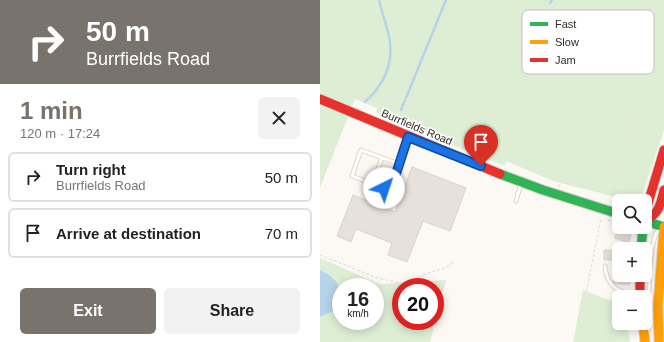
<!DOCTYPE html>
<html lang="en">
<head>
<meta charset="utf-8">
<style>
	body { margin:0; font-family:Arial,sans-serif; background:#f2f2f2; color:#222; height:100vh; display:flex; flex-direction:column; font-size:15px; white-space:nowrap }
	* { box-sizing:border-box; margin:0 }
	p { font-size:13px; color:#767676 }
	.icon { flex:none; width:22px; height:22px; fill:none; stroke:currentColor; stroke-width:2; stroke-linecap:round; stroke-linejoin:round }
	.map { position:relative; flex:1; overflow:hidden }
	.sheet { display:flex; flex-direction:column; background:#fff; width:320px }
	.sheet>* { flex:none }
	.top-card { background:#79736d; color:#fff; overflow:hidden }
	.controls { position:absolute; left:292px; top:194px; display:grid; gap:8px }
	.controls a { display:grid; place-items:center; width:40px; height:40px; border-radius:6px; background:#fff; box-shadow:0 2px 10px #0003; font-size:20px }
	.speed { position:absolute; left:12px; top:278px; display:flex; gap:8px; font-size:20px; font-weight:700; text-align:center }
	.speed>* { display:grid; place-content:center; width:52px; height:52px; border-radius:50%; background:#fff; box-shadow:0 2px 10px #0003; line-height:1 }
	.speed small { font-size:10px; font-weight:400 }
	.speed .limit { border:6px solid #d22; background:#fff; color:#111 }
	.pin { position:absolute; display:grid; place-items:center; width:34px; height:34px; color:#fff; margin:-41px -17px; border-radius:50% 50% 50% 0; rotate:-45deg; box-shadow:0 0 4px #0007 }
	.pin .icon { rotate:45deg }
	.me { position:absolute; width:44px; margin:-22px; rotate:41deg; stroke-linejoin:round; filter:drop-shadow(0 0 3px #0008) }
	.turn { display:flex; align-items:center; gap:14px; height:84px; padding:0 20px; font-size:18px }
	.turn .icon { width:52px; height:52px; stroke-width:2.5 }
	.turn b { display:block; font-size:28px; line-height:34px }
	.round { display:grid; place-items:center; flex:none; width:42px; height:42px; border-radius:6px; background:#f2f2f2 }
	.summary { display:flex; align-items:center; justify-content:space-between; height:68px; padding:0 20px }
	h1 { font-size:24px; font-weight:600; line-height:30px; color:#79736d }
	.action { display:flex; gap:8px; margin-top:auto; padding:8px 20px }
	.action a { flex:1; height:46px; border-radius:6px; background:#79736d; color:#fff; font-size:16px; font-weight:600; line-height:46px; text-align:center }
	.action a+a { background:#f2f2f2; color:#222 }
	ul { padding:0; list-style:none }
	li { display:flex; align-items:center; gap:12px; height:50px; margin:0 8px 6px; padding:0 12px; border:2px solid #e0e0e0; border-radius:6px }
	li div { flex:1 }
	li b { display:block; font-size:15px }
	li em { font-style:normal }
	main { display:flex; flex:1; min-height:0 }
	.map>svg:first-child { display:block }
	.green { fill:#deeed5; fill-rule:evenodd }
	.water { fill:#b6d3ea }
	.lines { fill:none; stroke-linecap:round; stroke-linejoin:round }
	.stream { stroke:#b6d3ea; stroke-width:2.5 }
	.building { fill:#e6e1dc; stroke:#d7d3ce }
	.lane-casing { stroke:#d9d4cf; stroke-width:5 }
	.fast-casing { stroke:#d9d4cf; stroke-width:11 }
	.slow-casing { stroke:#d9d4cf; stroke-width:11 }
	.jam-casing { stroke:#d9d4cf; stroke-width:11 }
	.path { stroke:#e4e3e1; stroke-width:1.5; stroke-dasharray:3 2; stroke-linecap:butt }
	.lane { stroke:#fffefd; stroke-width:3 }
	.fast { stroke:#30b455; stroke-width:9 }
	.slow { stroke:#ff9f0a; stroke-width:9 }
	.jam { stroke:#e5322d; stroke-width:9 }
	.route-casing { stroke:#114b97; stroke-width:10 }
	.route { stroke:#1a73e8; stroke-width:7 }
	.labels { text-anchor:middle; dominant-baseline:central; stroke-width:3.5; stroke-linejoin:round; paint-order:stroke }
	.street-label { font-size:11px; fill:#322b25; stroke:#fff }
	.key { fill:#fff; stroke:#c2bfbe; stroke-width:1 }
	.key-label { font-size:11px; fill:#322b25 }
</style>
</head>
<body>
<main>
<section class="sheet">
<div class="top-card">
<div class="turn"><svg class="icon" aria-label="right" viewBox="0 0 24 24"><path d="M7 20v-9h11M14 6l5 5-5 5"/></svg><div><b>50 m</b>Burrfields Road</div></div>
</div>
<div class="summary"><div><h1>1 min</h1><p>120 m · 17:24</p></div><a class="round"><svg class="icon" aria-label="close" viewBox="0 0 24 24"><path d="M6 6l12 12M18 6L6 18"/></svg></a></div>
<ul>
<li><svg class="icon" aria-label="right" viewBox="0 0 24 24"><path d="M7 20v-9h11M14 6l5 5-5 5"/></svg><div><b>Turn right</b><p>Burrfields Road</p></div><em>50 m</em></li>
<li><svg class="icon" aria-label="arrive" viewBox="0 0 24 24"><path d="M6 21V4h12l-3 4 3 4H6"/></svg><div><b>Arrive at destination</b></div><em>70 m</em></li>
</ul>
<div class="action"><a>Exit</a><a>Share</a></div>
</section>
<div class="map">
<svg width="344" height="342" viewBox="0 0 344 342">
	<rect width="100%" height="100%" fill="#fcf8f4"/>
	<!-- green -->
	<g class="green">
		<path d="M 0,0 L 344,0 L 344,130 L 320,201 L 312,201 L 233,181 L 186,161 L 185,166 L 102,133 L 56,112 L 57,108 L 35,99 L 0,188 Z"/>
		<path d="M 0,258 L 59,284 L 126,280 L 110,342 L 0,342 ZM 21,287 L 55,287 L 55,321 L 21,321 ZM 81,287 L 115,287 L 115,321 L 81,321 Z"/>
		<path d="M 263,290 L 299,304 L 299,323 L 307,323 L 310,342 L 253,342 Z"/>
	</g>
	<!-- water -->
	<path class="water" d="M 0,270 C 18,279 21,285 21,304 L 18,306 L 18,309 L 0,317 Z"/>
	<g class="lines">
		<!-- stream -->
		<g class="stream">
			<path d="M 230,3 L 232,0"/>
			<path d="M 45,102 C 62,87 73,66 70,42 C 68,28 62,14 59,0"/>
			<path d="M 81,110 L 126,0"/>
		</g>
	</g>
	<!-- building -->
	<g class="building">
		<path d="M 92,167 L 146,188 L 130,231 L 103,221 L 87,262 L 68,255 L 72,243 L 36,229 L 31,242 L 17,236 L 33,195 L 75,212 Z"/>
		<path d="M 297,230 L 311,235 L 309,243 L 295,238 Z"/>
		<path d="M 284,250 L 299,251 L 299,260 L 284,260 Z"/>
		<path d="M 294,275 L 310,275 L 310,284 L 296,284 L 293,282 Z"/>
	</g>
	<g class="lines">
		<!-- lane casing -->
		<g class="lane-casing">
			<g id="lane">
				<path d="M 79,164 L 41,150 L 32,176 L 64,188 L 73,183 L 87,138"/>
				<path d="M 52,184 L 62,158"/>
				<path d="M 196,201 L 201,183"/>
				<path d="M 285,266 C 287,288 298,291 317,296"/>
				<path d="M 328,331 C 331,318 329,305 329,293 C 329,274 330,251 336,233 L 342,228"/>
			</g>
		</g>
		<!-- fast casing -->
		<g class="fast-casing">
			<g id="fast">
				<path d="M 180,174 L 223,190 L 299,214"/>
				<path d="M 325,221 L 344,227"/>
				<path d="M 321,249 L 323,227"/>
			</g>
		</g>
		<!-- slow casing -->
		<g class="slow-casing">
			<g id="slow">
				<path d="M 323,323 L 325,342"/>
				<path d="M 339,342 L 338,305 L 344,227"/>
			</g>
		</g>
		<!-- jam casing -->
		<g class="jam-casing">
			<g id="jam">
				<path d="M 0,99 L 180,174"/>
				<path d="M 325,213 L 344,150"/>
				<path d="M 325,220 C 339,215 341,203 344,190"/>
				<path d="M 320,275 L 320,297"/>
			</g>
		</g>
		<!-- path -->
		<g class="path">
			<path d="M 0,72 L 20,77 L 18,84 L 56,96 L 90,99"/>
			<path d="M 239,187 L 241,178 L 294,195 L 305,146 L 311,105"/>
			<path d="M 294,195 L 302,197 L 302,201"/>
			<path d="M 288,220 L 299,224"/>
			<path d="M 307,227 L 313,232"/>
			<path d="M 0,255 L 58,278 L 84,284 L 111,272 L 126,268 L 133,262"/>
			<path d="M 258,320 L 264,303 L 281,218"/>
		</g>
		<!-- lane -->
		<use href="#lane" class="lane"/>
		<!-- fast -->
		<use href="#fast" class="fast"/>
		<!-- slow -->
		<use href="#slow" class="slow"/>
		<!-- jam -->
		<use href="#jam" class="jam"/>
	</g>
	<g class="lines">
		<!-- route casing -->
		<g class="route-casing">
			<path id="route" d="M 64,188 L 73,183 L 88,137 L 161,166"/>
		</g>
		<!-- route -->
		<use href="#route" class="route"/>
	</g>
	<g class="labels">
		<!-- street labels -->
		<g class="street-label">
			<text transform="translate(97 127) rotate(23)">Burrfields Road</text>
		</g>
	</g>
	<!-- legend -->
	<rect x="202" y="10" width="132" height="64" rx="6" class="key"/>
	<rect x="210" y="22" width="18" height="4" fill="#30b455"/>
	<rect x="210" y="40" width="18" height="4" fill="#ff9f0a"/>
	<rect x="210" y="58" width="18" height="4" fill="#e5322d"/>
	<g class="key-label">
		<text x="235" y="28">Fast</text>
		<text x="235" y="46">Slow</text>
		<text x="235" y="64">Jam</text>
	</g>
</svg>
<div class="controls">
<a><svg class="icon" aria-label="search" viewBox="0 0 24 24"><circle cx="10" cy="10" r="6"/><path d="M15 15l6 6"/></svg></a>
<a>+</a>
<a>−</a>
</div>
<div class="speed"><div>16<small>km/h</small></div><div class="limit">20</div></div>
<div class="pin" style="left:161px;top:166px;background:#d93025"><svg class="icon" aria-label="arrive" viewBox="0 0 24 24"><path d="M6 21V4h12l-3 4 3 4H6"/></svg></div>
<svg class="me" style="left:64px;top:188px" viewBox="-20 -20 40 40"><circle r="19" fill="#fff"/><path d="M0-13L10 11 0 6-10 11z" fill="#1a73e8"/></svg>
</div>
</main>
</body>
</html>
